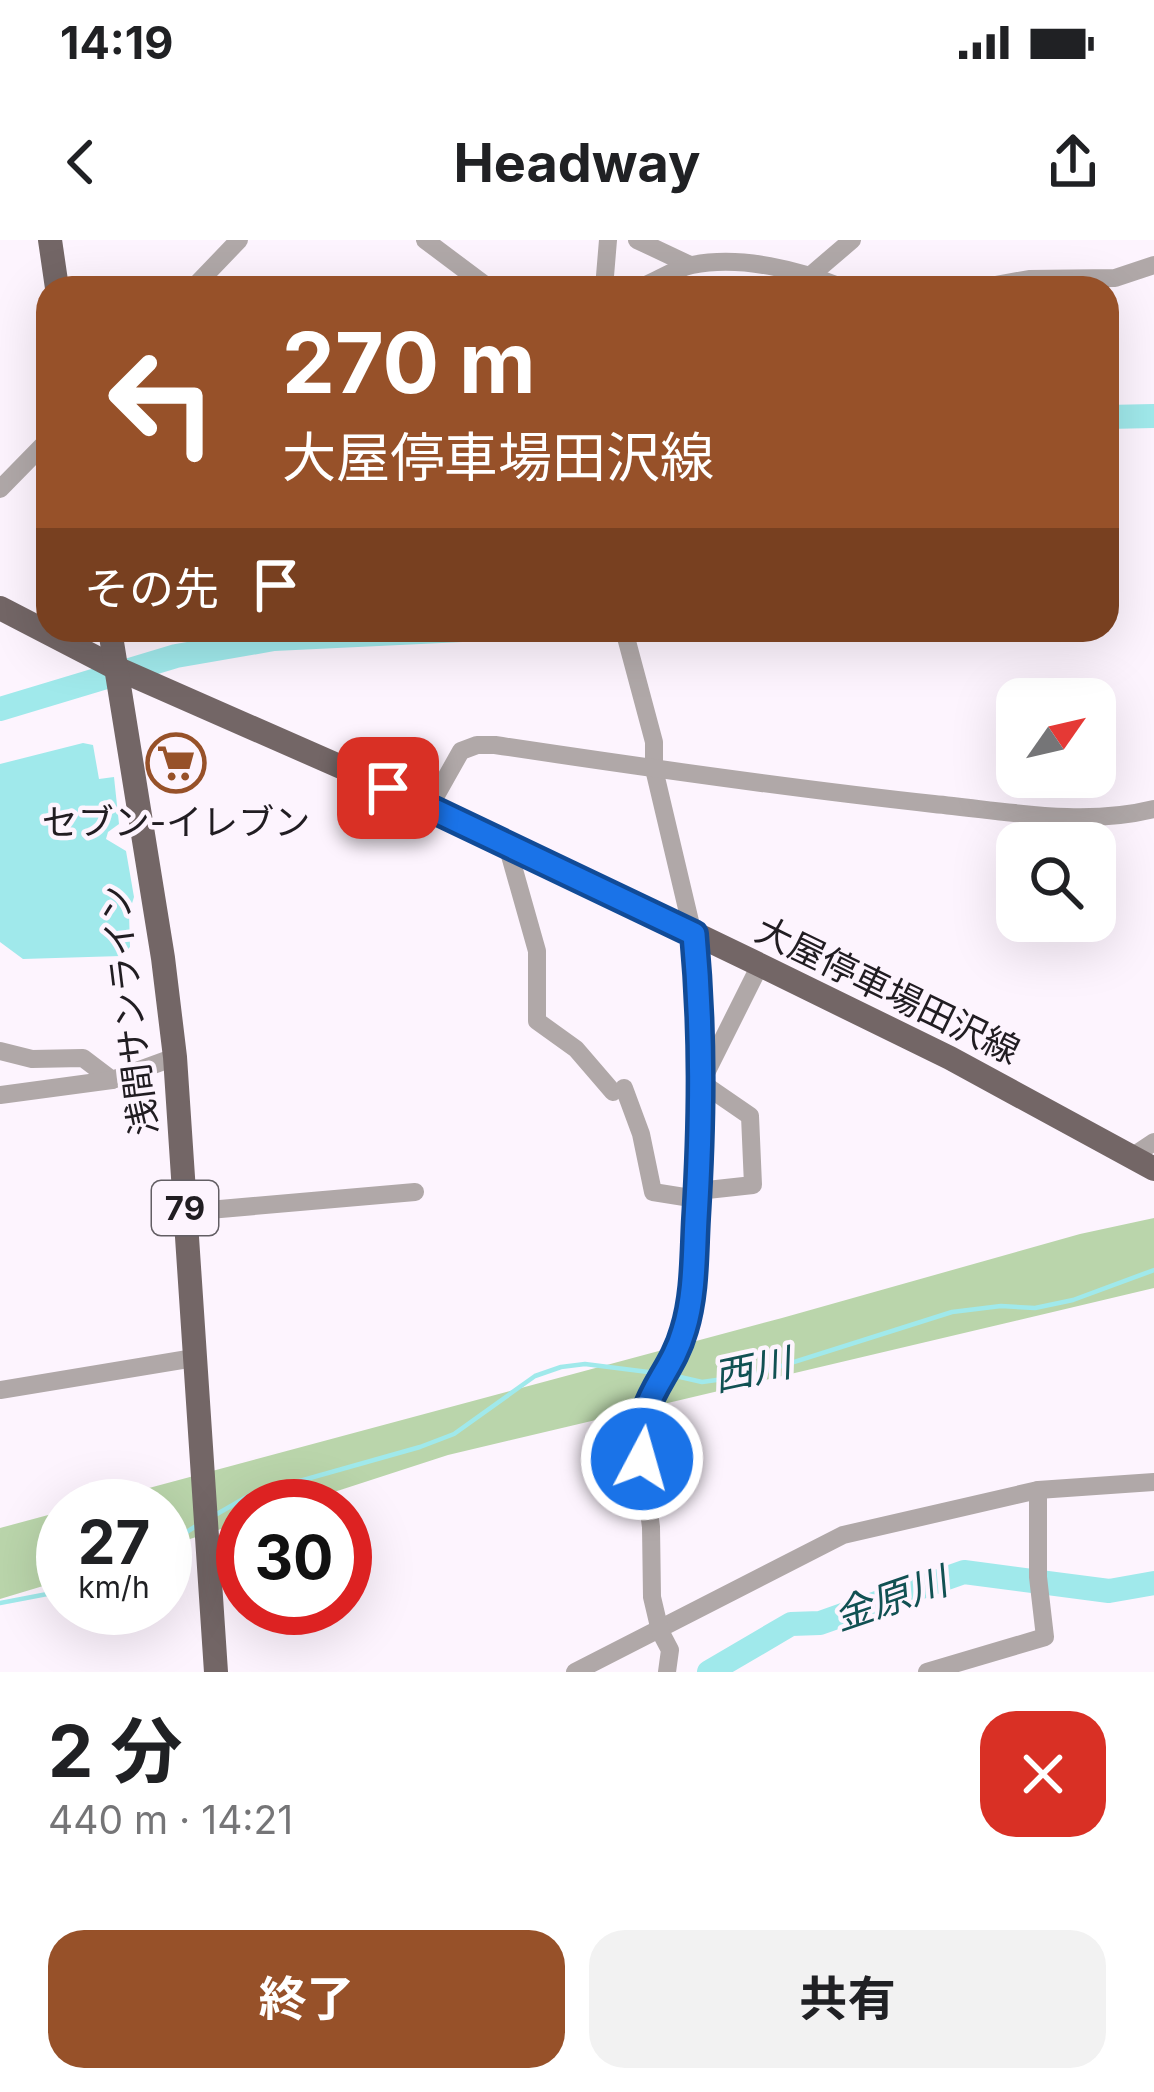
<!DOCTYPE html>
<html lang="ja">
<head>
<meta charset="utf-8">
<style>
	body { margin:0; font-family:Inter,"Noto Sans JP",sans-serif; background:#f2f2f2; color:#202124; height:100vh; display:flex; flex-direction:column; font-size:45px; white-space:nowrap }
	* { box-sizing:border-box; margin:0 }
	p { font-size:39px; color:#757577 }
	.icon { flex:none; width:66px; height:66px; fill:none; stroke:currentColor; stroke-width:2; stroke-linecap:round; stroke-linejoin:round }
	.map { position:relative; height:1432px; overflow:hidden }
	.side { display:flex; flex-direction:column; background:#fff; flex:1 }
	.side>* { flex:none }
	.top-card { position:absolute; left:36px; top:36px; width:1083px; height:366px; border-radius:36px; box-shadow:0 12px 48px #0002; background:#975129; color:#fff; overflow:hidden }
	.needle { width:78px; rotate:56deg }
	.controls { position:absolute; left:996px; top:438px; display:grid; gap:24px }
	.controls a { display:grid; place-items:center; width:120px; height:120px; border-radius:24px; background:#fff; box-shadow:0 12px 48px #0002; font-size:60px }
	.speed { position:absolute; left:36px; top:1239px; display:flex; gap:24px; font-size:60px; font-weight:700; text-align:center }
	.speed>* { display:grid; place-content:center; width:156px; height:156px; border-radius:50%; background:#fff; box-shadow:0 12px 48px #0002; line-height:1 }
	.speed small { font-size:30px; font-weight:400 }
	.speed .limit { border:18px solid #d22; background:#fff; color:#111 }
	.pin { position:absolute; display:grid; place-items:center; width:102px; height:102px; color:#fff; margin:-51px; border-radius:24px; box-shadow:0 6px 18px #0006 }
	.me { position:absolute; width:132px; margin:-66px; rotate:6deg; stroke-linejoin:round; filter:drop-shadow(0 0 9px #0008) }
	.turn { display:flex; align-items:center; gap:42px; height:252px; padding:0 48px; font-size:54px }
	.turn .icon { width:156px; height:156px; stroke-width:2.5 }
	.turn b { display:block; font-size:84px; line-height:102px }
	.then { display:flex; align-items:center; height:114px; padding:0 48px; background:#0003; gap:24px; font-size:45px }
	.round { display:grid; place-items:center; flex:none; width:126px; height:126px; border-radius:36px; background:#f2f2f2 }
	.head { display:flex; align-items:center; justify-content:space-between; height:204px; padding:0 48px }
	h1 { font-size:72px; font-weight:700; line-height:90px }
	.cta { display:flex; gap:24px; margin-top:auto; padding:24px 48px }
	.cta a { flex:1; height:138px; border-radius:36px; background:#975129; color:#fff; font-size:48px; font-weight:700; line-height:138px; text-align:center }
	.cta a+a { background:#f2f2f2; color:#202124 }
	.status { display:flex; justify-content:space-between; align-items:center; height:84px; padding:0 60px; background:#fff; direction:ltr }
	.status svg { height:33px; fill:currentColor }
	header { display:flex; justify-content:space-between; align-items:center; height:156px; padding:0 48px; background:#fff; font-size:54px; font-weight:700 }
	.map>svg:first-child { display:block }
	.green { fill:#bad5ab }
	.water { fill:#a0e9eb }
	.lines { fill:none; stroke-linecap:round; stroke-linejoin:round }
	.stream { stroke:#a0e9eb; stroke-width:4.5 }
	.river { stroke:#a0e9eb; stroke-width:24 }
	.minor { stroke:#b0a8a8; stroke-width:18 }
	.major { stroke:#736666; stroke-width:24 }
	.route-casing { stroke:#114b97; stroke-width:30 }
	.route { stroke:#1a73e8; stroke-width:21 }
	.labels { text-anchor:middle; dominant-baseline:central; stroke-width:9; stroke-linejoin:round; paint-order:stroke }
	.shield { fill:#fdf4fe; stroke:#635e64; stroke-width:3 }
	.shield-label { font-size:33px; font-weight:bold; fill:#211d22 }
	.poi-label { font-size:36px; fill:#211d22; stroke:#fdf4fe }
	.street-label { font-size:36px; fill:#211d22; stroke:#fdf4fe }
	.water-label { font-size:39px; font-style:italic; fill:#115153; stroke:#fdf4fe }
</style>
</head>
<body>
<div class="status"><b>14:19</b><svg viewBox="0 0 49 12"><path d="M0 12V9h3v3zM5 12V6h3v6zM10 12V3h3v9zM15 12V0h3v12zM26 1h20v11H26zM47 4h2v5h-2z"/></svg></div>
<header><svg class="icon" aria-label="back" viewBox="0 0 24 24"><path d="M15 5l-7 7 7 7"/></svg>Headway<svg class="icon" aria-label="share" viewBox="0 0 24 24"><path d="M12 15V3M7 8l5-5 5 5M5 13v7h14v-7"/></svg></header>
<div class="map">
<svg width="1154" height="1432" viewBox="0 0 1154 1432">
	<rect width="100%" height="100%" fill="#fdf4fe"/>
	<!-- green -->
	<g class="green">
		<path d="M 1154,978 L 1154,1048 L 448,1215 L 291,1266 L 243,1266 L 243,1282 L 165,1307 L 165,1266 L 82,1266 L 782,1078 L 1080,994 Z"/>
		<path d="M 63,1271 L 63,1340 L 0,1359 L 0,1288 Z"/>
	</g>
	<!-- water -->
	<path class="water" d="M 83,503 L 93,505 L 99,539 L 114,537 L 119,584 L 108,592 L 106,599 L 126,611 L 134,657 L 129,673 L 130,707 L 121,716 L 23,719 L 0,702 L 0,524 Z"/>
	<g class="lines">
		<!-- stream -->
		<g class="stream">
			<path d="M 667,1134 L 702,1142 L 753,1135 L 952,1072 L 1001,1066 L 1035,1068 L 1073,1060 L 1154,1030"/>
			<path d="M 217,1274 L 250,1255 L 420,1207 L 454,1194 L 535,1136 L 561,1127 L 585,1124 L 656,1133"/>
			<path d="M 165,1306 L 196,1286"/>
			<path d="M 0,1363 L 63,1351"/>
		</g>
		<!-- river -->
		<g class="river">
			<path d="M 1107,177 L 1154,176"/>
			<path d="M 0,469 L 176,416 L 274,399 L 462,390"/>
			<path d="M 709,1432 L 791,1384 L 820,1383 L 964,1332 L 1109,1351 L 1154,1343"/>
		</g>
		<!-- minor -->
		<g class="minor">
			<path d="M 425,0 L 489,48"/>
			<path d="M 637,0 L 690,25"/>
			<path d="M 811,35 L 852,0"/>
			<path d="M 193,48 L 239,0"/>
			<path d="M 604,48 L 608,0"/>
			<path d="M 638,48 C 656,42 673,29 692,25 C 741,15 799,30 844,48"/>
			<path d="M 979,48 L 1029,39 L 1115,38 L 1154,25"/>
			<path d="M 0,249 L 48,200"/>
			<path d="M 624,390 L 654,502 L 654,529 L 693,694 L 702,782 L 700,844"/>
			<path d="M 430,566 L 461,511 L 477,505 L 495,505 C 641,527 787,548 934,564 C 1007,571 1082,587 1154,569"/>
			<path d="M 507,605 L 537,711 L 537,781 L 576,809 L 613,852"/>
			<path d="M 0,811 L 32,819 L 83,818 L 112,840"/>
			<path d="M 705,835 L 760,725"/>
			<path d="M 624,848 L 641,894 L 653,952 L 697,959"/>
			<path d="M 0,855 L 112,840 L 175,817"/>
			<path d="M 1133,916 L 1154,902"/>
			<path d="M 698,951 L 753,945 L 750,876 L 702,843"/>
			<path d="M 186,972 L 415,952"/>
			<path d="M 0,1150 L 194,1118"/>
			<path d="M 575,1432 L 843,1295 L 1038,1250 L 1154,1242"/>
			<path d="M 667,1432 L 670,1410 L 660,1391 L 652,1357 L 651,1287 L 639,1196 L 651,1150 L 684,1092 L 692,1040 L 702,843"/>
			<path d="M 927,1432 L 1045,1397 L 1038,1337 L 1038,1250"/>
		</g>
		<!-- major -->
		<g class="major">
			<path d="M 50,0 L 57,48"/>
			<path d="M 0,368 L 116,428 L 430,566 L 760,725 L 950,818 L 1154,929"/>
			<path d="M 110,390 L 163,718 L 175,817 L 216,1432"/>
		</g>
	</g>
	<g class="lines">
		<!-- route casing -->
		<g class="route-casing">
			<path id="route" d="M 388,548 L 694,694 C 703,793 702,880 696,979 C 694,1015 695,1055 684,1090 C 670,1140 634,1157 642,1219"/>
		</g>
		<!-- route -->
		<use href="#route" class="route"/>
	</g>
	<!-- icons -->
	<defs>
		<g id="supermarket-ring" transform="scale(3)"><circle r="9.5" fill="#fdf4fe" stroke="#975129" stroke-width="1.5"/><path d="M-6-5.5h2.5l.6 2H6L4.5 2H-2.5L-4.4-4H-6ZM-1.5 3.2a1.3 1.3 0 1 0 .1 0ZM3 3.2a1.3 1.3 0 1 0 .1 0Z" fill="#975129"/></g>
	</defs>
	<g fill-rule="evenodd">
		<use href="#supermarket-ring" x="176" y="523"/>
	</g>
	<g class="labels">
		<!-- shield labels -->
		<rect class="shield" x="152" y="941" width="66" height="54" rx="9"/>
		<g class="shield-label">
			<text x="185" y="968">79</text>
		</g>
		<!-- poi labels -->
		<g class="poi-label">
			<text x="176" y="582">セブン-イレブン</text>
		</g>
		<!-- street labels -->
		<g class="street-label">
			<text transform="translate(888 750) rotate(26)">大屋停車場田沢線</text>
			<text transform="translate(129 770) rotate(-97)">浅間サンライン</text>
		</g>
		<!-- water labels -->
		<g class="water-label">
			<text transform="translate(752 1129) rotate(-12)">西川</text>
			<text transform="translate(890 1358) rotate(-19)">金原川</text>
		</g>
	</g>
</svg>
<div class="controls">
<a><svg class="needle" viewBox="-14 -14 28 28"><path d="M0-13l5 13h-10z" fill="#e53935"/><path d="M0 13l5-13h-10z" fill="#757577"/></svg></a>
<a><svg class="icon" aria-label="search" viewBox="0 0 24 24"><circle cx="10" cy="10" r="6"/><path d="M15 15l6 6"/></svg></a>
</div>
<div class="speed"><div>27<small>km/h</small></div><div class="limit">30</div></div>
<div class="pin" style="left:388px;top:548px;background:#d93025"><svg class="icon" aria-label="arrive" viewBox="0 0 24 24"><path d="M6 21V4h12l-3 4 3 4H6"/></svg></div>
<svg class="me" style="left:642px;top:1219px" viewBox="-20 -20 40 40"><circle r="17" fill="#1a73e8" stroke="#fff" stroke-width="3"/><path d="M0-11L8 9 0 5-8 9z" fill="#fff"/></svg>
<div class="top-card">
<div class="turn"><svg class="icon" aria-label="left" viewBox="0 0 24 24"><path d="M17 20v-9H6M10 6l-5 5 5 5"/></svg><div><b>270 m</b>大屋停車場田沢線</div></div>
<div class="then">その先<svg class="icon" aria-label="arrive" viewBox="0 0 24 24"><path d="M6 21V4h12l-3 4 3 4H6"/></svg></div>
</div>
</div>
<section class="side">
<div class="head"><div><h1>2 分</h1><p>440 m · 14:21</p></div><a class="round" style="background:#d93025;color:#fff"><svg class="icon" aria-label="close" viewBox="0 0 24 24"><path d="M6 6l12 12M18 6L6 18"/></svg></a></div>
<div class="cta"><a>終了</a><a>共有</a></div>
</section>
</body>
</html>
